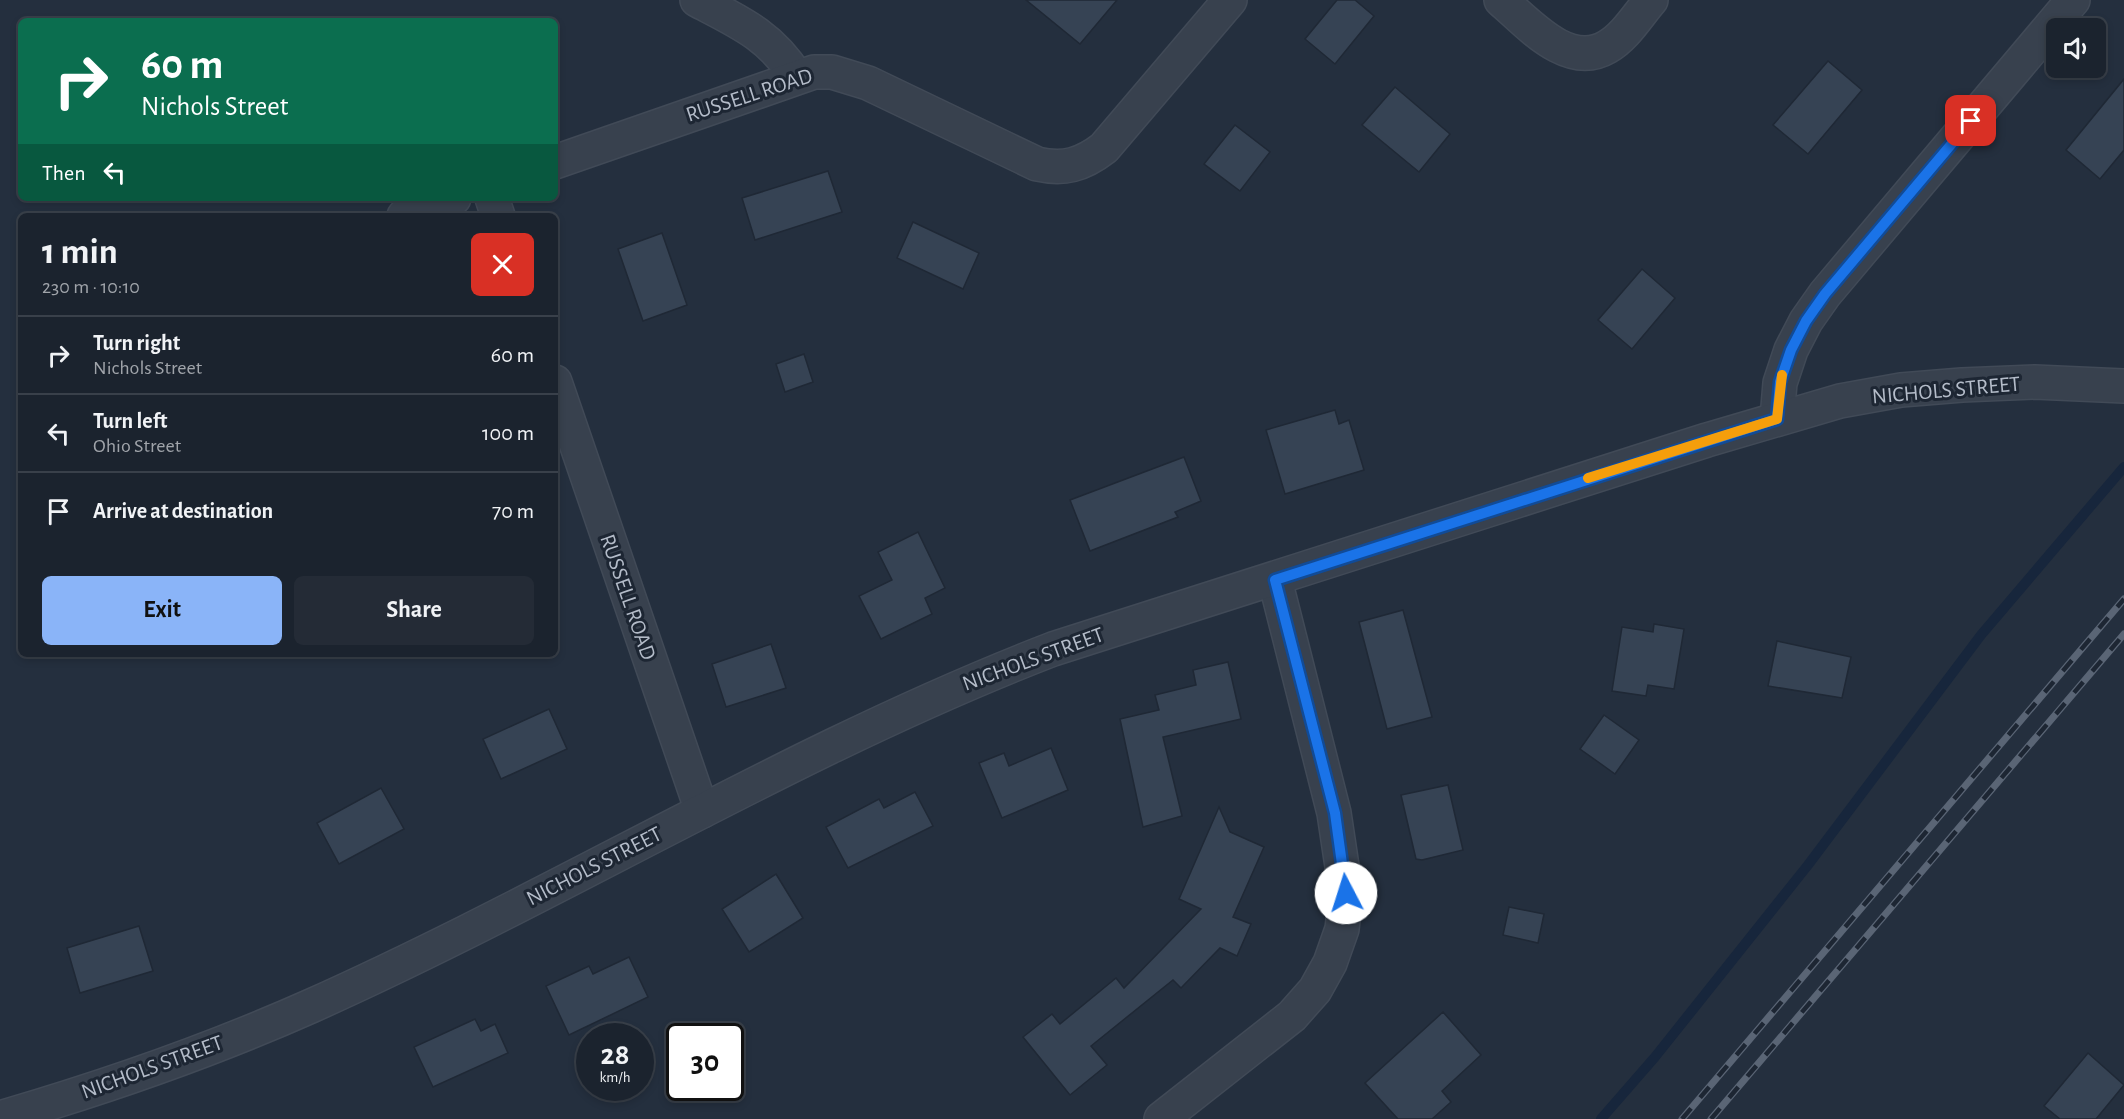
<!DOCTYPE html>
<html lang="en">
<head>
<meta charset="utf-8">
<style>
	body { margin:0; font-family:"Alegreya Sans",sans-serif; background:#242b36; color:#f1f3f6; height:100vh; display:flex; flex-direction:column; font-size:22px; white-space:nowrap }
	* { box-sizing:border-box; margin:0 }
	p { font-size:20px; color:#a0a4aa }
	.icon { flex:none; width:33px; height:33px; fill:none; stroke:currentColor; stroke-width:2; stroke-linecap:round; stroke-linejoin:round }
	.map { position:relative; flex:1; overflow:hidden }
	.panel { position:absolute; left:18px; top:213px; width:540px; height:444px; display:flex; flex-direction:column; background:#1b232e; border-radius:9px; box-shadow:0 3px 9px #0003,0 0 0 2px #39404a }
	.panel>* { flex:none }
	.hud { position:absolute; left:18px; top:18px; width:540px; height:183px; border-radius:9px; box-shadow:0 3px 9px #0003,0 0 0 2px #39404a; background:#0b6e4f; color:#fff; overflow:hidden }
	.fabs { position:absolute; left:2046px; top:18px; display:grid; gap:12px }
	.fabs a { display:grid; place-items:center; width:60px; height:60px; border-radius:9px; background:#1b232e; box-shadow:0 3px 9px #0003,0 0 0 2px #39404a; font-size:30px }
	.speed { position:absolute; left:576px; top:1023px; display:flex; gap:12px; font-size:30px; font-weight:700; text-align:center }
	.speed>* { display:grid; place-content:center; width:78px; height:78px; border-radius:50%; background:#1b232e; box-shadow:0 3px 9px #0003,0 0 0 2px #39404a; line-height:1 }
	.speed small { font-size:15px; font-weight:400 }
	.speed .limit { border:3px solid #111; border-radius:9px; background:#fff; color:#111 }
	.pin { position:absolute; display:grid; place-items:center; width:51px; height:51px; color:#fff; margin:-26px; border-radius:12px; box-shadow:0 3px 9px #0006 }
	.me { position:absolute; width:66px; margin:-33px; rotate:355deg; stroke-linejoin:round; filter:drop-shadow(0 0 4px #0008) }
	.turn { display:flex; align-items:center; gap:21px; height:126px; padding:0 24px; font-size:27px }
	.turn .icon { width:78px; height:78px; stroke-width:2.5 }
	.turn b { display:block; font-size:42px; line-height:51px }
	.then { display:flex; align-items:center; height:57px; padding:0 24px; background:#0003; gap:12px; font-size:22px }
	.round { display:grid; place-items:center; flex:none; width:63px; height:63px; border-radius:9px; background:#242b36 }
	.headline { display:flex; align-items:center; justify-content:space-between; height:102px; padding:0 24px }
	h1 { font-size:36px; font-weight:700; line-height:45px }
	.button { display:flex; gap:12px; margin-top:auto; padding:12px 24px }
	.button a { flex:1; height:69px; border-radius:9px; background:#8ab4f8; color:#111; font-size:24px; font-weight:700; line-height:69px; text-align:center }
	.button a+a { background:#242b36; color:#f1f3f6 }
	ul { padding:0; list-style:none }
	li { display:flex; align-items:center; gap:18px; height:78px; padding:0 24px; border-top:2px solid #39404a }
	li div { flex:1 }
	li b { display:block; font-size:22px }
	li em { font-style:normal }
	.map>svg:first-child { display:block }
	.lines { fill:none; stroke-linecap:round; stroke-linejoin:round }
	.stream { stroke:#17263c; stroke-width:10 }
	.building { fill:#364354; stroke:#1f2835; stroke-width:1.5 }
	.minor-casing { stroke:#414a57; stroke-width:36 }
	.tertiary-casing { stroke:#414a57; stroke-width:36 }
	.minor { stroke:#38414e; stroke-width:33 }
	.tertiary { stroke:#38414e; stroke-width:33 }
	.rail-casing { stroke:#5a6575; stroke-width:7 }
	.rail { stroke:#1d2633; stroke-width:4.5; stroke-dasharray:14; stroke-linecap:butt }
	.route-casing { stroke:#114b97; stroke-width:15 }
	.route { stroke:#1a73e8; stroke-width:10 }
	.slow { stroke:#f59e0b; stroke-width:10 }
	.labels { text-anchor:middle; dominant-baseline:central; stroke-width:6; stroke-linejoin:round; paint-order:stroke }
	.street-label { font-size:22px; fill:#b4bcc9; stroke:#1d2633 }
</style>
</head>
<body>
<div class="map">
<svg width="2124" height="1119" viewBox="0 0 2124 1119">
	<rect width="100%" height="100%" fill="#242f3e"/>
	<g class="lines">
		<!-- stream -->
		<path class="stream" d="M 1601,1119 L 1655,1057 L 1808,865 L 1981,635 L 2124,467"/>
	</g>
	<!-- building -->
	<g class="building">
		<path d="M 1026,0 L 1117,0 L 1080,44 Z"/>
		<path d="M 1337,0 L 1355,0 L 1374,16 L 1335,64 L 1305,39 Z"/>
		<path d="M 1828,61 L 1862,90 L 1808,154 L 1773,125 Z"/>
		<path d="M 2124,79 L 2124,150 L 2100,179 L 2066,150 Z"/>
		<path d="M 1395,87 L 1450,134 L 1419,172 L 1362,125 Z"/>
		<path d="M 1235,125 L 1270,152 L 1240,191 L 1204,164 Z"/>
		<path d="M 828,171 L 842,212 L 755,240 L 742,198 Z"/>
		<path d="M 913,222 L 979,253 L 963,289 L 897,258 Z"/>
		<path d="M 662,233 L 687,305 L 643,321 L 618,249 Z"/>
		<path d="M 1642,269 L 1675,298 L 1632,349 L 1598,320 Z"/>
		<path d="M 804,354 L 813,382 L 785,392 L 776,364 Z"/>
		<path d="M 1335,410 L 1339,424 L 1349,420 L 1364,470 L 1285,494 L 1266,430 Z"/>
		<path d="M 1184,457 L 1201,501 L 1175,512 L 1178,517 L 1090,551 L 1070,500 Z"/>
		<path d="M 918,532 L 945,588 L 925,598 L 932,614 L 881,639 L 859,596 L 892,580 L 878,552 Z"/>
		<path d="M 1403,610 L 1432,717 L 1387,729 L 1359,622 Z"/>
		<path d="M 1654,624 L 1684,629 L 1674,689 L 1648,685 L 1646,696 L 1612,691 L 1622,627 L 1653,632 Z"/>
		<path d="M 1777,641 L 1851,657 L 1842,698 L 1768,686 Z"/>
		<path d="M 771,644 L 786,688 L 726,707 L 712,664 Z"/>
		<path d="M 1228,662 L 1241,719 L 1163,737 L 1182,816 L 1143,827 L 1120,719 L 1159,710 L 1155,695 L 1196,685 L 1193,670 Z"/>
		<path d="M 549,709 L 567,749 L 501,779 L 483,739 Z"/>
		<path d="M 1604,715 L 1639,740 L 1615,774 L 1580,749 Z"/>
		<path d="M 1051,748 L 1068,790 L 1002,818 L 979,763 L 1004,753 L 1009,766 Z"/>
		<path d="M 1448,785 L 1463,850 L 1422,860 L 1416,859 L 1401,795 Z"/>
		<path d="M 381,788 L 404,829 L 339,864 L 317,823 Z"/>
		<path d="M 915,792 L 933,826 L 848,868 L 826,827 L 879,799 L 884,808 Z"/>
		<path d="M 1219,807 L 1230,832 L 1264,847 L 1233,917 L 1251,924 L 1237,956 L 1220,948 L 1181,988 L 1173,980 L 1091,1046 L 1107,1065 L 1070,1095 L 1023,1037 L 1052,1014 L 1060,1024 L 1116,978 L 1124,988 L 1201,909 L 1179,899 Z"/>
		<path d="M 776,874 L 803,918 L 749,952 L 722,909 Z"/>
		<path d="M 1509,907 L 1544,914 L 1538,943 L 1503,935 Z"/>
		<path d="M 139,926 L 153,971 L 80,993 L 67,948 Z"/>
		<path d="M 629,957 L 648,997 L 569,1035 L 546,986 L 589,966 L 593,974 Z"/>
		<path d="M 1443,1012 L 1481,1055 L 1442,1091 L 1451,1102 L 1432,1119 L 1398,1119 L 1365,1083 Z"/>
		<path d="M 475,1019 L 481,1031 L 495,1024 L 508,1053 L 433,1087 L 414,1047 Z"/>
		<path d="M 2088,1053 L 2124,1085 L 2096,1119 L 2060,1119 L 2044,1106 Z"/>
	</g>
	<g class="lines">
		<!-- minor casing -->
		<g class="minor-casing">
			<g id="minor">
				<path d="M 697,0 C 739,22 770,35 796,76"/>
				<path d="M 1501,0 C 1528,23 1568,70 1607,47 C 1625,37 1638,15 1651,0"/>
				<path d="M 555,162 L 814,72 L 832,72 L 868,83 L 1037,164 C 1064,170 1082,165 1104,148 L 1230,0"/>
				<path d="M 492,198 L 498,216"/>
				<path d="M 404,216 L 454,198"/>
				<path d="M 555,382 L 702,811"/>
				<path d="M 1777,419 L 1780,383 L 1791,350 L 1806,321 L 1825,294 L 2073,0"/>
				<path d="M 1161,1119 L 1292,1016 L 1315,990 L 1330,963 L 1342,929 L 1346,893 L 1334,813 L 1275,580"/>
			</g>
		</g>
		<!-- tertiary casing -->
		<g class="tertiary-casing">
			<path id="tertiary" d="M 0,1118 C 106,1087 210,1051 311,1006 C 561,894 796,748 1053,649 L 1707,440 L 1840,401 L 1901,390 L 1962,385 L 2035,382 L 2124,386"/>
		</g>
		<!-- minor -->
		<use href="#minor" class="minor"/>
		<!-- tertiary -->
		<use href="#tertiary" class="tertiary"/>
		<!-- rail casing -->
		<g class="rail-casing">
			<g id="rail">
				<path d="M 1682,1119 L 2124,599"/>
				<path d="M 1711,1119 L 2124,634"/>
			</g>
		</g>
		<!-- rail -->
		<use href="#rail" class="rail"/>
	</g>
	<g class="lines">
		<!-- route casing -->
		<g class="route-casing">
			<path id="route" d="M 1346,893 L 1335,813 L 1275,580 L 1777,419 L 1780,382 L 1791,350 L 1806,321 L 1825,294 L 1971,121"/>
		</g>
		<!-- route -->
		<use href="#route" class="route"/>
		<!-- slow -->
		<path class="slow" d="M 1588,478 L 1777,419 L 1782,375"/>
	</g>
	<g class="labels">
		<!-- street labels -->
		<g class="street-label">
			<text transform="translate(749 95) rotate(-18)">RUSSELL ROAD</text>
			<text transform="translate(1946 390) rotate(-5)">NICHOLS STREET</text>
			<text transform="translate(628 597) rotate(71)">RUSSELL ROAD</text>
			<text transform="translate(1033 659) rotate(-20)">NICHOLS STREET</text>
			<text transform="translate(594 866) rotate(-27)">NICHOLS STREET</text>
			<text transform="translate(152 1067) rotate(-20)">NICHOLS STREET</text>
		</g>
	</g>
</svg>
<div class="fabs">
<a><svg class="icon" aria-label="sound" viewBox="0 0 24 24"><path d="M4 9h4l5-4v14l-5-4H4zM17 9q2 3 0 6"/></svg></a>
</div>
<div class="speed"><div>28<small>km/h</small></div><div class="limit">30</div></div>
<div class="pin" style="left:1971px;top:121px;background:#d93025"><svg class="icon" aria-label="arrive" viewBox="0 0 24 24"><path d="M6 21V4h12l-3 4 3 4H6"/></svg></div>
<svg class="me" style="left:1346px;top:893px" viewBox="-20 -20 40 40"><circle r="19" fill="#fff"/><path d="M0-13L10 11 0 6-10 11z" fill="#1a73e8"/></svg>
<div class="hud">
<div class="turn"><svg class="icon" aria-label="right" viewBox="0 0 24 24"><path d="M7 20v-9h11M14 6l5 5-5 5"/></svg><div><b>60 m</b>Nichols Street</div></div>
<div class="then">Then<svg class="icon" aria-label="left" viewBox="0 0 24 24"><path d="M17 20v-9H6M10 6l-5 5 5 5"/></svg></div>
</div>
<section class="panel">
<div class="headline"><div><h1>1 min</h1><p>230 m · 10:10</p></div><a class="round" style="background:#d93025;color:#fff"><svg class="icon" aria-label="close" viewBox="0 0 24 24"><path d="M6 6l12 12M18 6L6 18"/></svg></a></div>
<ul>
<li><svg class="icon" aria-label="right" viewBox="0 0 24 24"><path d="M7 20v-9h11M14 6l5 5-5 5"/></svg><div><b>Turn right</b><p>Nichols Street</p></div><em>60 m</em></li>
<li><svg class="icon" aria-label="left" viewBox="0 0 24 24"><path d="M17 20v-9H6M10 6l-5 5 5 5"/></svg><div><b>Turn left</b><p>Ohio Street</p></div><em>100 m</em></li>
<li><svg class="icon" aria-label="arrive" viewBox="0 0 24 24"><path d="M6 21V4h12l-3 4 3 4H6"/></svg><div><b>Arrive at destination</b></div><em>70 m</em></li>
</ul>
<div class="button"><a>Exit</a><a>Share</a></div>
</section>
</div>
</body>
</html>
